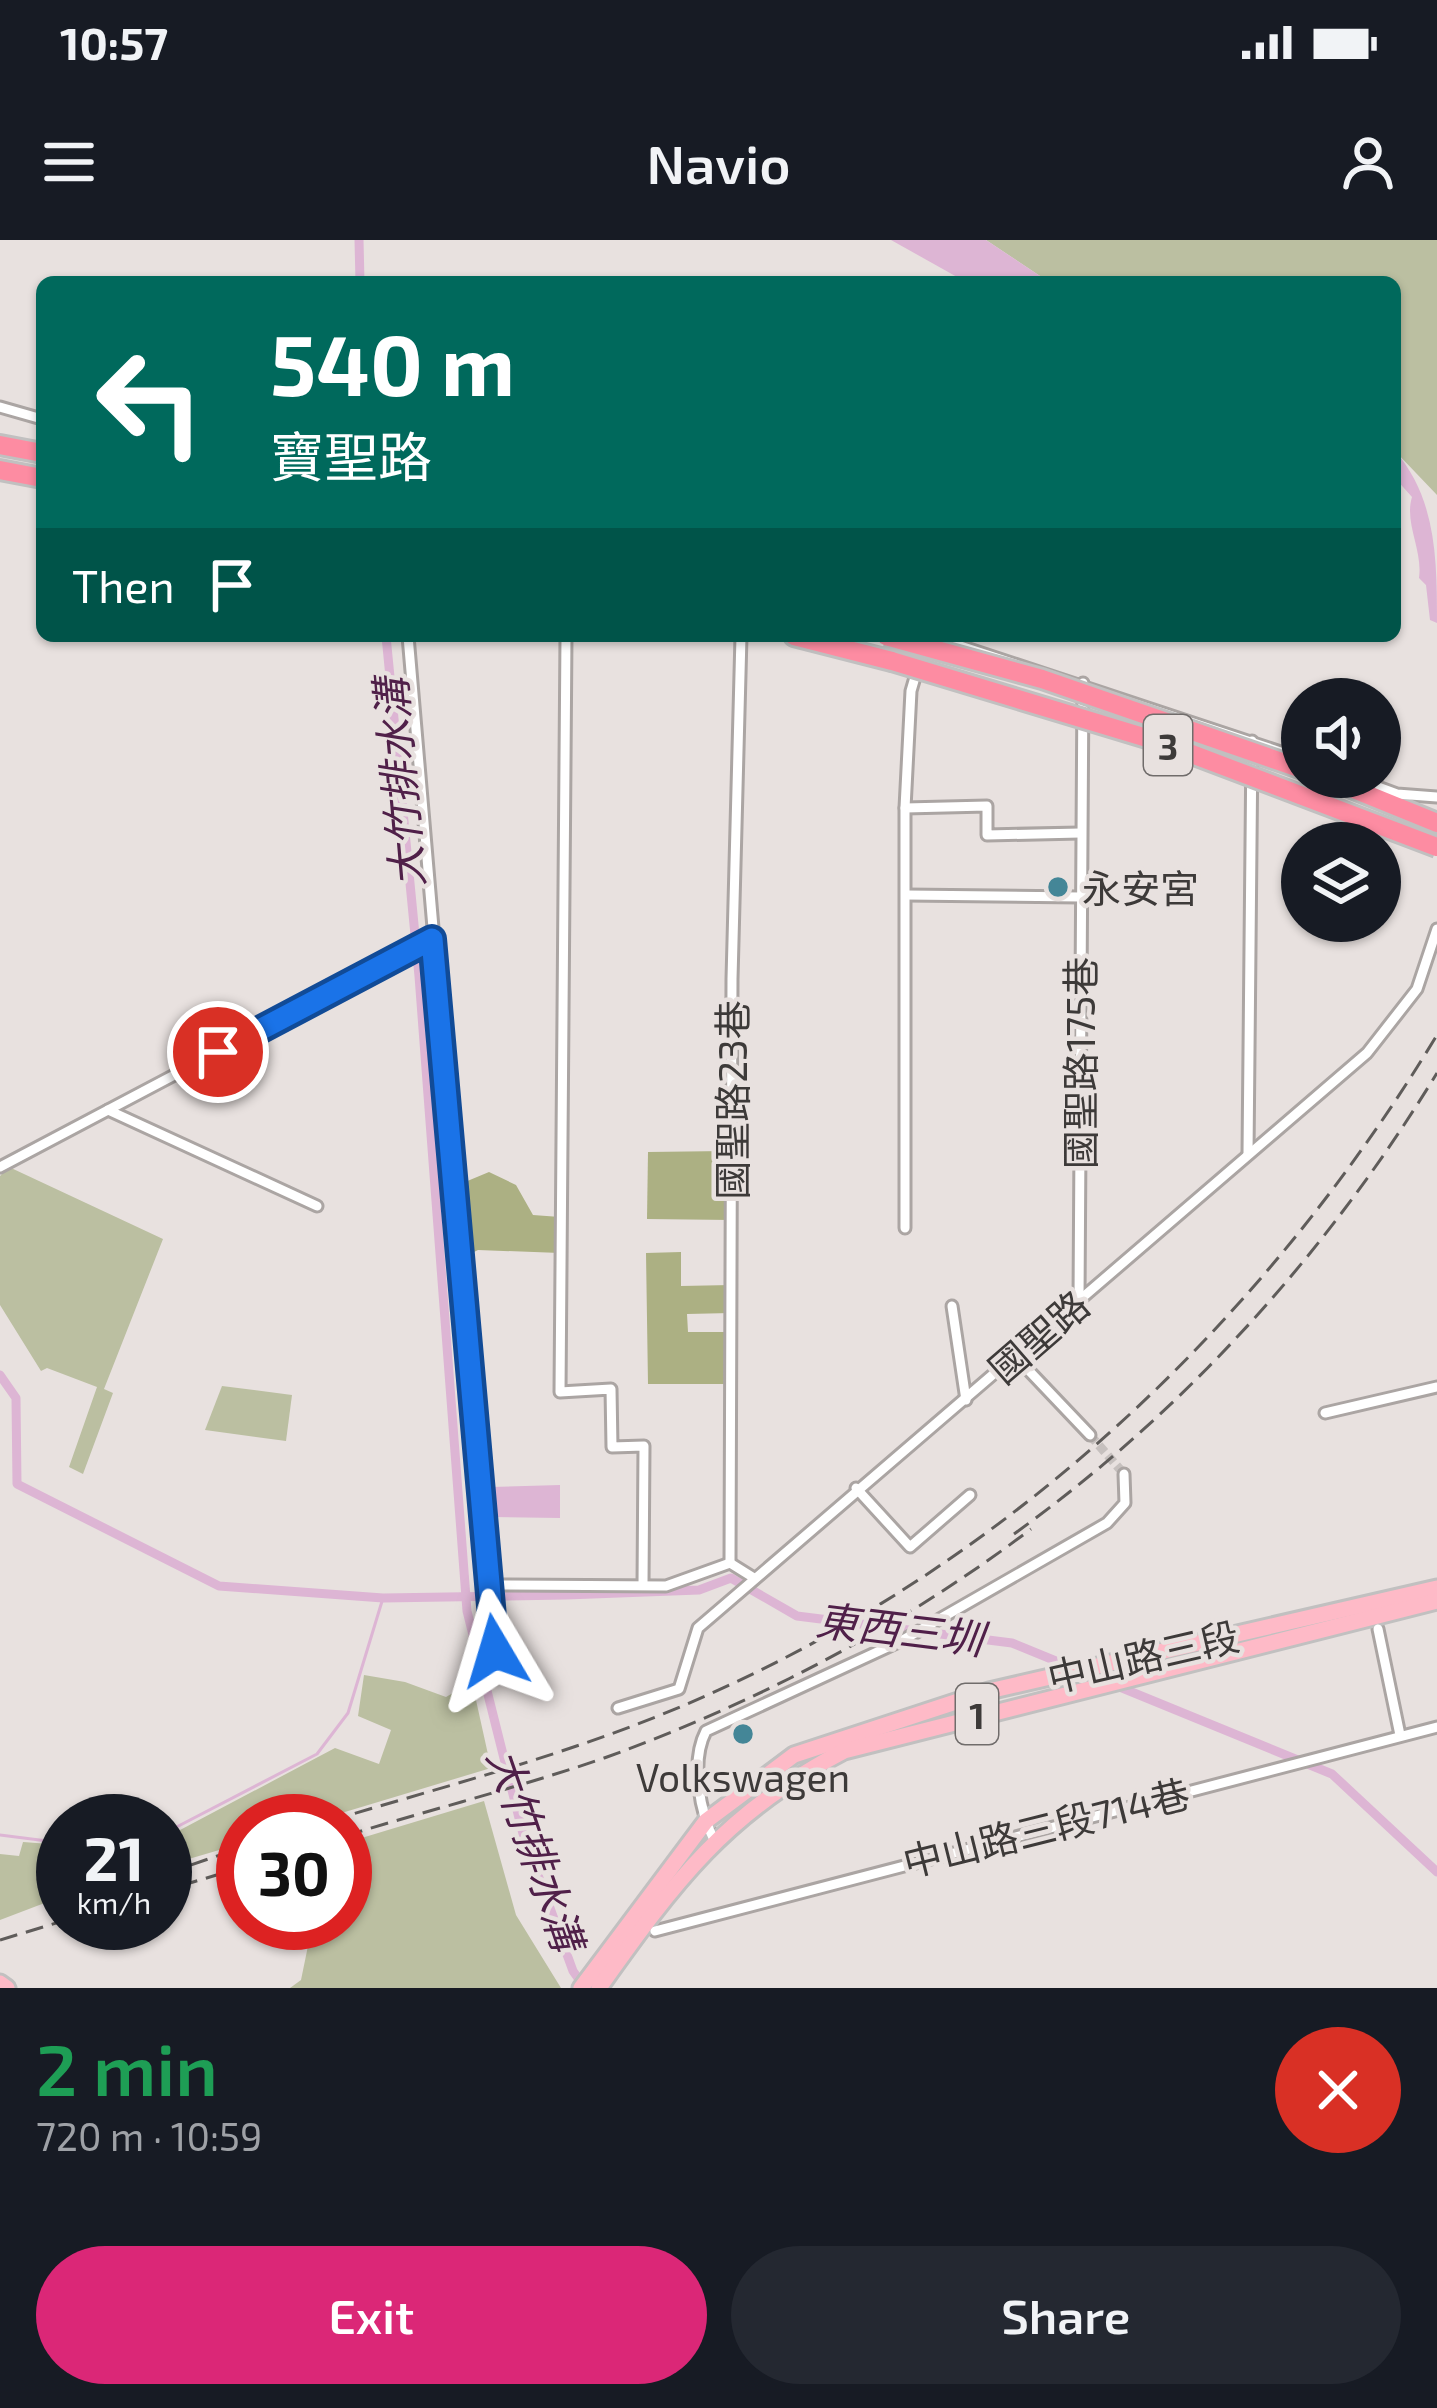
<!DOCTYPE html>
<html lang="en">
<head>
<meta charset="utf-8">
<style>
	body { margin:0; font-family:"Exo 2","Noto Sans TC",sans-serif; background:#242831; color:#f1f3f6; height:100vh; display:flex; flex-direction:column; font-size:45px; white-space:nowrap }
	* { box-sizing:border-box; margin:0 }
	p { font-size:39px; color:#9ea1a6 }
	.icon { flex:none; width:66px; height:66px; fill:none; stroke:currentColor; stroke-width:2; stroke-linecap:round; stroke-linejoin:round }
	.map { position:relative; height:1748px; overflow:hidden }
	.panel { display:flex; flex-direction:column; background:#171b24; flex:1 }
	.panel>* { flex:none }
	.top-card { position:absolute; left:36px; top:36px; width:1365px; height:366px; border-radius:18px; box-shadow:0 3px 9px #0004; background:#00695c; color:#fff; overflow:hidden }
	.buttons { position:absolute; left:1281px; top:438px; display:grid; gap:24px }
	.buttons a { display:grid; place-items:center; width:120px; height:120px; border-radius:50%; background:#171b24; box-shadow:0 3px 9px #0004; font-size:60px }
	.speed { position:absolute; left:36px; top:1554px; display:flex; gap:24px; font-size:60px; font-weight:700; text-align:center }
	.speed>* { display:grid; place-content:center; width:156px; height:156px; border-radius:50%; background:#171b24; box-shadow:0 3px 9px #0004; line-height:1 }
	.speed small { font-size:30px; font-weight:400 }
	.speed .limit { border:18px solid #d22; background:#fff; color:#111 }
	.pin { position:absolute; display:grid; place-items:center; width:102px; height:102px; color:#fff; margin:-51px; border:6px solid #fff; border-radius:50%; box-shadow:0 3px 12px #0007 }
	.me { position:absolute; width:132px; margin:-66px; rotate:353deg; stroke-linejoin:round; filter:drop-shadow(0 0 9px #0008) }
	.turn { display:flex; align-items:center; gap:42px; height:252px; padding:0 36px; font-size:54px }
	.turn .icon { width:156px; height:156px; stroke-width:2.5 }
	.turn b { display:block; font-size:84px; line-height:102px }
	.then { display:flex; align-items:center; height:114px; padding:0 36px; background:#0003; gap:24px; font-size:45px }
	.round { display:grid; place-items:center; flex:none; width:126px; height:126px; border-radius:63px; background:#242831 }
	.overview { display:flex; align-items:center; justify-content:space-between; height:204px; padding:0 36px }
	h1 { font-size:72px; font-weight:600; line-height:90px; color:#1e9e55 }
	.button { display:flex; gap:24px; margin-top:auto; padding:24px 36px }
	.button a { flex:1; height:138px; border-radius:72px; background:#db2777; color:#fff; font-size:48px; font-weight:600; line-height:138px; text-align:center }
	.button a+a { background:#242831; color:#f1f3f6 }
	.status { display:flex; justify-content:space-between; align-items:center; height:84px; padding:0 60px; background:#171b24; direction:ltr }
	.status svg { height:33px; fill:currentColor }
	header { display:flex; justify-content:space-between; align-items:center; height:156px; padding:0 36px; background:#171b24; font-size:54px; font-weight:600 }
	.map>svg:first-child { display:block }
	.green { fill:#bbbfa1 }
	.forest { fill:#acb083 }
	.water { fill:#ddb5d4 }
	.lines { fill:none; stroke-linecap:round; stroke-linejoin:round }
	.stream { stroke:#ddb5d4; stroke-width:3 }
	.canal { stroke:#ddb5d4; stroke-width:9 }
	.minor-tunnel { stroke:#c6c0be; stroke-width:9; stroke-dasharray:9 4.5; stroke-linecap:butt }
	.minor-casing { stroke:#aba5a3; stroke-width:15 }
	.primary-casing { stroke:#c1c0c0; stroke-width:21 }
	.motorway-casing { stroke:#c1c0c0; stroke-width:24 }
	.minor { stroke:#fff; stroke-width:9 }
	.primary { stroke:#febac7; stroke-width:15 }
	.motorway { stroke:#fd8ca2; stroke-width:18 }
	.rail { stroke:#5f5c5a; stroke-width:3; stroke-dasharray:18 9; stroke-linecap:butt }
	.motorway-bridge-casing { stroke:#c1c0c0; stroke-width:24; stroke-linecap:butt }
	.motorway-bridge { stroke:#fd8ca2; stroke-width:18 }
	.route-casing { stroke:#114b97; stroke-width:30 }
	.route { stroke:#1a73e8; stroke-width:21 }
	.poi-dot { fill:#448697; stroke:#e8e1df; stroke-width:4.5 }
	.labels { text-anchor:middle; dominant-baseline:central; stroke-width:9; stroke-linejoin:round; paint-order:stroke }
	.shield { fill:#e8e1df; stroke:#706c6b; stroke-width:3 }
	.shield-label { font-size:36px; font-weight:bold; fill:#3d3a39 }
	.poi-label { font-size:39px; fill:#3d3a39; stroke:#e8e1df; text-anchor:start }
	.street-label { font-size:39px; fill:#3d3a39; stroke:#e8e1df }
	.water-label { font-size:42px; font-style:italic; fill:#502049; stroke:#e8e1df }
</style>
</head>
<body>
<div class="status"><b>10:57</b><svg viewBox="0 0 49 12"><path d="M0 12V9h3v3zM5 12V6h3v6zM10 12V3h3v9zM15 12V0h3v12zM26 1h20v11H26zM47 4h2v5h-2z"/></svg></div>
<header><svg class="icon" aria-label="menu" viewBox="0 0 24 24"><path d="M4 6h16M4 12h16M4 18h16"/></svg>Navio<svg class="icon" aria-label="person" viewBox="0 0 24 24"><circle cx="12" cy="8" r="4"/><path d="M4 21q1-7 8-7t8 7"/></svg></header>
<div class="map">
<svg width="1437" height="1748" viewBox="0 0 1437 1748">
	<rect width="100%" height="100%" fill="#e8e1df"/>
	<!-- green -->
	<g class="green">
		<path d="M 986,0 L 1437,0 L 1437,255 L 1395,211 L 1395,42 L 1049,42 Z"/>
		<path d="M 9,927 L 163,999 L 104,1149 L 113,1153 L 83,1234 L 69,1227 L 97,1147 L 47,1128 L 41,1131 L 0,1065 L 0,936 Z"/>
		<path d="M 222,1146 L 292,1155 L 286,1201 L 205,1190 Z"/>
		<path d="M 364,1435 L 405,1442 L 446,1457 L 472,1442 L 491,1528 L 315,1581 L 243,1581 L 243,1603 L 165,1626 L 165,1598 L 335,1508 L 379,1524 L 391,1490 L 358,1476 Z"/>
		<path d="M 484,1561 L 516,1675 L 561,1748 L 290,1748 L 301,1740 L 309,1701 L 286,1683 L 345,1683 L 345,1603 Z"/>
		<path d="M 23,1602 L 63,1605 L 63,1656 L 0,1680 L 0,1614 L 19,1616 Z"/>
	</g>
	<!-- forest -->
	<g class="forest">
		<path d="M 726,911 L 731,980 L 647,979 L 648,912 Z"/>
		<path d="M 489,932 L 516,945 L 533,975 L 560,977 L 560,1013 L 478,1010 L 470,1014 L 472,1029 L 466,1031 L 453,947 Z"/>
		<path d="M 681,1012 L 681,1046 L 731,1045 L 731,1073 L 687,1074 L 688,1092 L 731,1092 L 731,1144 L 648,1144 L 646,1013 Z"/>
	</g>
	<!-- water -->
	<g class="water">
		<path d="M 891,0 L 986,0 L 1049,42 L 966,42 Z"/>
		<path d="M 1395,211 C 1437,259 1437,322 1437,383 L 1430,380 L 1426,345 L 1419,338 C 1423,310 1404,283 1412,257 L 1395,238 Z"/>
		<path d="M 560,1245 L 560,1278 L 493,1277 L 491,1247 Z"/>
	</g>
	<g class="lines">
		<!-- stream -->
		<g class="stream">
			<path d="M 165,1593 L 317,1514 L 348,1473 L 383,1358"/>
			<path d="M 0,1595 L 63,1603"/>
		</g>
		<!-- canal -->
		<g class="canal">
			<path d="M 359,0 L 360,42"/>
			<path d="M 386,396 L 419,736 L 467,1371 L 523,1594 L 573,1731 L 585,1748"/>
			<path d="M 0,1135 L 16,1158 L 17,1244 L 219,1346 L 383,1358 L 566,1355 L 699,1350 L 731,1338 L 797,1376 L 1012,1403 L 1332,1534 L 1437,1632"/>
		</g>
		<!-- minor-tunnel -->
		<path class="minor-tunnel" d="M 1090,1195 L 1124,1234"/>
		<!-- minor casing -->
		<g class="minor-casing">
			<g id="minor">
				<path d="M 0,167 L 42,179"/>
				<path d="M 408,396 L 495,1411"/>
				<path d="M 566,396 L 560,1152 L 611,1149 L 612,1207 L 644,1206 L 643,1345"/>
				<path d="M 930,396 L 1302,519"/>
				<path d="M 1351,537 L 1397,554 L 1437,557"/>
				<path d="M 905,568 L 987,566 L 987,595 L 1080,593"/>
				<path d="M 906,655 L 1080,657"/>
				<path d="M 108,870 L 317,966"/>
				<path d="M 1248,914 L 1252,501"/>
				<path d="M 0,927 L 432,699"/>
				<path d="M 905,988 L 905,568 L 911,451 L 927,396"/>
				<path d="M 1079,1059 L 1083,443"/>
				<path d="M 952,1066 L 966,1160"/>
				<path d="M 1015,1116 L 1090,1195"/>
				<path d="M 1325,1173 L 1437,1147"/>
				<path d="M 856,1248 L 910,1307 L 970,1255"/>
				<path d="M 730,1323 L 732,739 L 741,396"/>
				<path d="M 488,1345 L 666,1346 L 730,1323 L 754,1338"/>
				<path d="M 1378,1389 L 1400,1495"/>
				<path d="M 618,1468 L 679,1449 L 698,1388 L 1367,813 L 1417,749 L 1437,689"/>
				<path d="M 715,1602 C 700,1573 690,1522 706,1491 L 903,1400 L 1107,1283 L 1125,1263 L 1124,1234"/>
				<path d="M 655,1691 L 1437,1487"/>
			</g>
		</g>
		<!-- primary casing -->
		<g class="primary-casing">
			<g id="primary">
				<path d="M 0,1743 L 7,1748"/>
				<path d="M 581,1748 L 706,1581 L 794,1515 L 989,1451 L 1437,1348"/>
				<path d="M 599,1748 C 675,1641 726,1572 844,1511 L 1437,1361"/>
			</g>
		</g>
		<!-- motorway casing -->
		<g class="motorway-casing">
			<g id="motorway">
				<path d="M 0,205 L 42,213"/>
				<path d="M 0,230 L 42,238"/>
				<path d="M 794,396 L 892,421"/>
				<path d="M 1324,537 L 1437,583"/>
			</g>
		</g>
		<!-- minor -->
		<use href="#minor" class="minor"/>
		<!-- primary -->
		<use href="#primary" class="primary"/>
		<!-- motorway -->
		<use href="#motorway" class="motorway"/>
		<!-- rail -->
		<g class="rail">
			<path d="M 1014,1294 C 1185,1171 1327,1013 1437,833"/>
			<path d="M 329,1581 C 439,1548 551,1519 658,1476 C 987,1344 1255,1096 1437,795"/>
			<path d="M 345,1596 C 432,1569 521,1547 607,1517 C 758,1462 903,1386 1031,1289"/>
			<path d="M 165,1634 L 243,1607"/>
			<path d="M 180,1646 L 243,1627"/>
			<path d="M 0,1700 L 63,1681"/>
		</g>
		<!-- motorway-bridge casing -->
		<g class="motorway-bridge-casing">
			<g id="motorway-bridge">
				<path d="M 886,396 L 1042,439 L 1302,529"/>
				<path d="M 892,421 L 1160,502 L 1437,607"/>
			</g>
		</g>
		<!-- motorway-bridge -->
		<use href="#motorway-bridge" class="motorway-bridge"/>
	</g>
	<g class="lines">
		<!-- route casing -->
		<g class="route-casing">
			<path id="route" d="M 218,812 L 432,699 L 495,1411"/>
		</g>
		<!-- route -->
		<use href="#route" class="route"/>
	</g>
	<!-- markers -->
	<g class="poi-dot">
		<circle cx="1058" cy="647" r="12"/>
		<circle cx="743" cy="1494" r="12"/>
	</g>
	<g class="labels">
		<!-- shield labels -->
		<g class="shield">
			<rect x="1144" y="475" width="48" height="60" rx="9"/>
			<rect x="956" y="1444" width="42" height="60" rx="9"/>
		</g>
		<g class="shield-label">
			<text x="1168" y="505">3</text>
			<text x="977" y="1474">1</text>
		</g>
		<!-- poi labels -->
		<g class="poi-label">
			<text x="1082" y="647">永安宮</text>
			<text x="743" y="1536" text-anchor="middle">Volkswagen</text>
		</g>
		<!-- street labels -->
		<g class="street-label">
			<text transform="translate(1079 823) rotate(-90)">國聖路175巷</text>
			<text transform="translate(731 860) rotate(-90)">國聖路23巷</text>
			<text transform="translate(1038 1096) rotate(-41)">國聖路</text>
			<text transform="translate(1143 1416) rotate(-13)">中山路三段</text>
			<text transform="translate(1046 1587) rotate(-14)">中山路三段714巷</text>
		</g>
		<!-- water labels -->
		<g class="water-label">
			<text transform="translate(398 543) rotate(-95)">大竹排水溝</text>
			<text transform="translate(900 1388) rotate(7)">東西三圳</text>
			<text transform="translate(537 1609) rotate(71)">大竹排水溝</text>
		</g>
	</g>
</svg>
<div class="buttons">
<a><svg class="icon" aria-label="sound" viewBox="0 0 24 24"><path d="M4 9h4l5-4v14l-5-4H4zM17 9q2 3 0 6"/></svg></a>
<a><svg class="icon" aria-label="layers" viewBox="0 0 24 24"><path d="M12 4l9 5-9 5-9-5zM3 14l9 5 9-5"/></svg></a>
</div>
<div class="speed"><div>21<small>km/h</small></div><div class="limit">30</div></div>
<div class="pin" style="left:218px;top:812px;background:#d93025"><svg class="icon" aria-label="arrive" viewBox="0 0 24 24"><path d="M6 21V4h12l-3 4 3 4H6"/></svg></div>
<svg class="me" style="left:495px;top:1411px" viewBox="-20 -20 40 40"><path d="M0-17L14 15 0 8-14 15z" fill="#1a73e8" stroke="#fff" stroke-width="4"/></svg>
<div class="top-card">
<div class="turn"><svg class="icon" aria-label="left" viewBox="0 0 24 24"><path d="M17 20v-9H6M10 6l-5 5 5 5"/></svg><div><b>540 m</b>寶聖路</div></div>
<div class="then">Then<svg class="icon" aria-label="arrive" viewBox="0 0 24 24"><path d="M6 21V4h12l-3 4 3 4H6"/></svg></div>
</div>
</div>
<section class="panel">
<div class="overview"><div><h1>2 min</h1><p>720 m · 10:59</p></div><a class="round" style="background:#d93025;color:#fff"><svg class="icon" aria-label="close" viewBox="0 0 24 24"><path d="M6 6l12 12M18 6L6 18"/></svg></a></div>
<div class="button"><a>Exit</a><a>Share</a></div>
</section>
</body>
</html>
